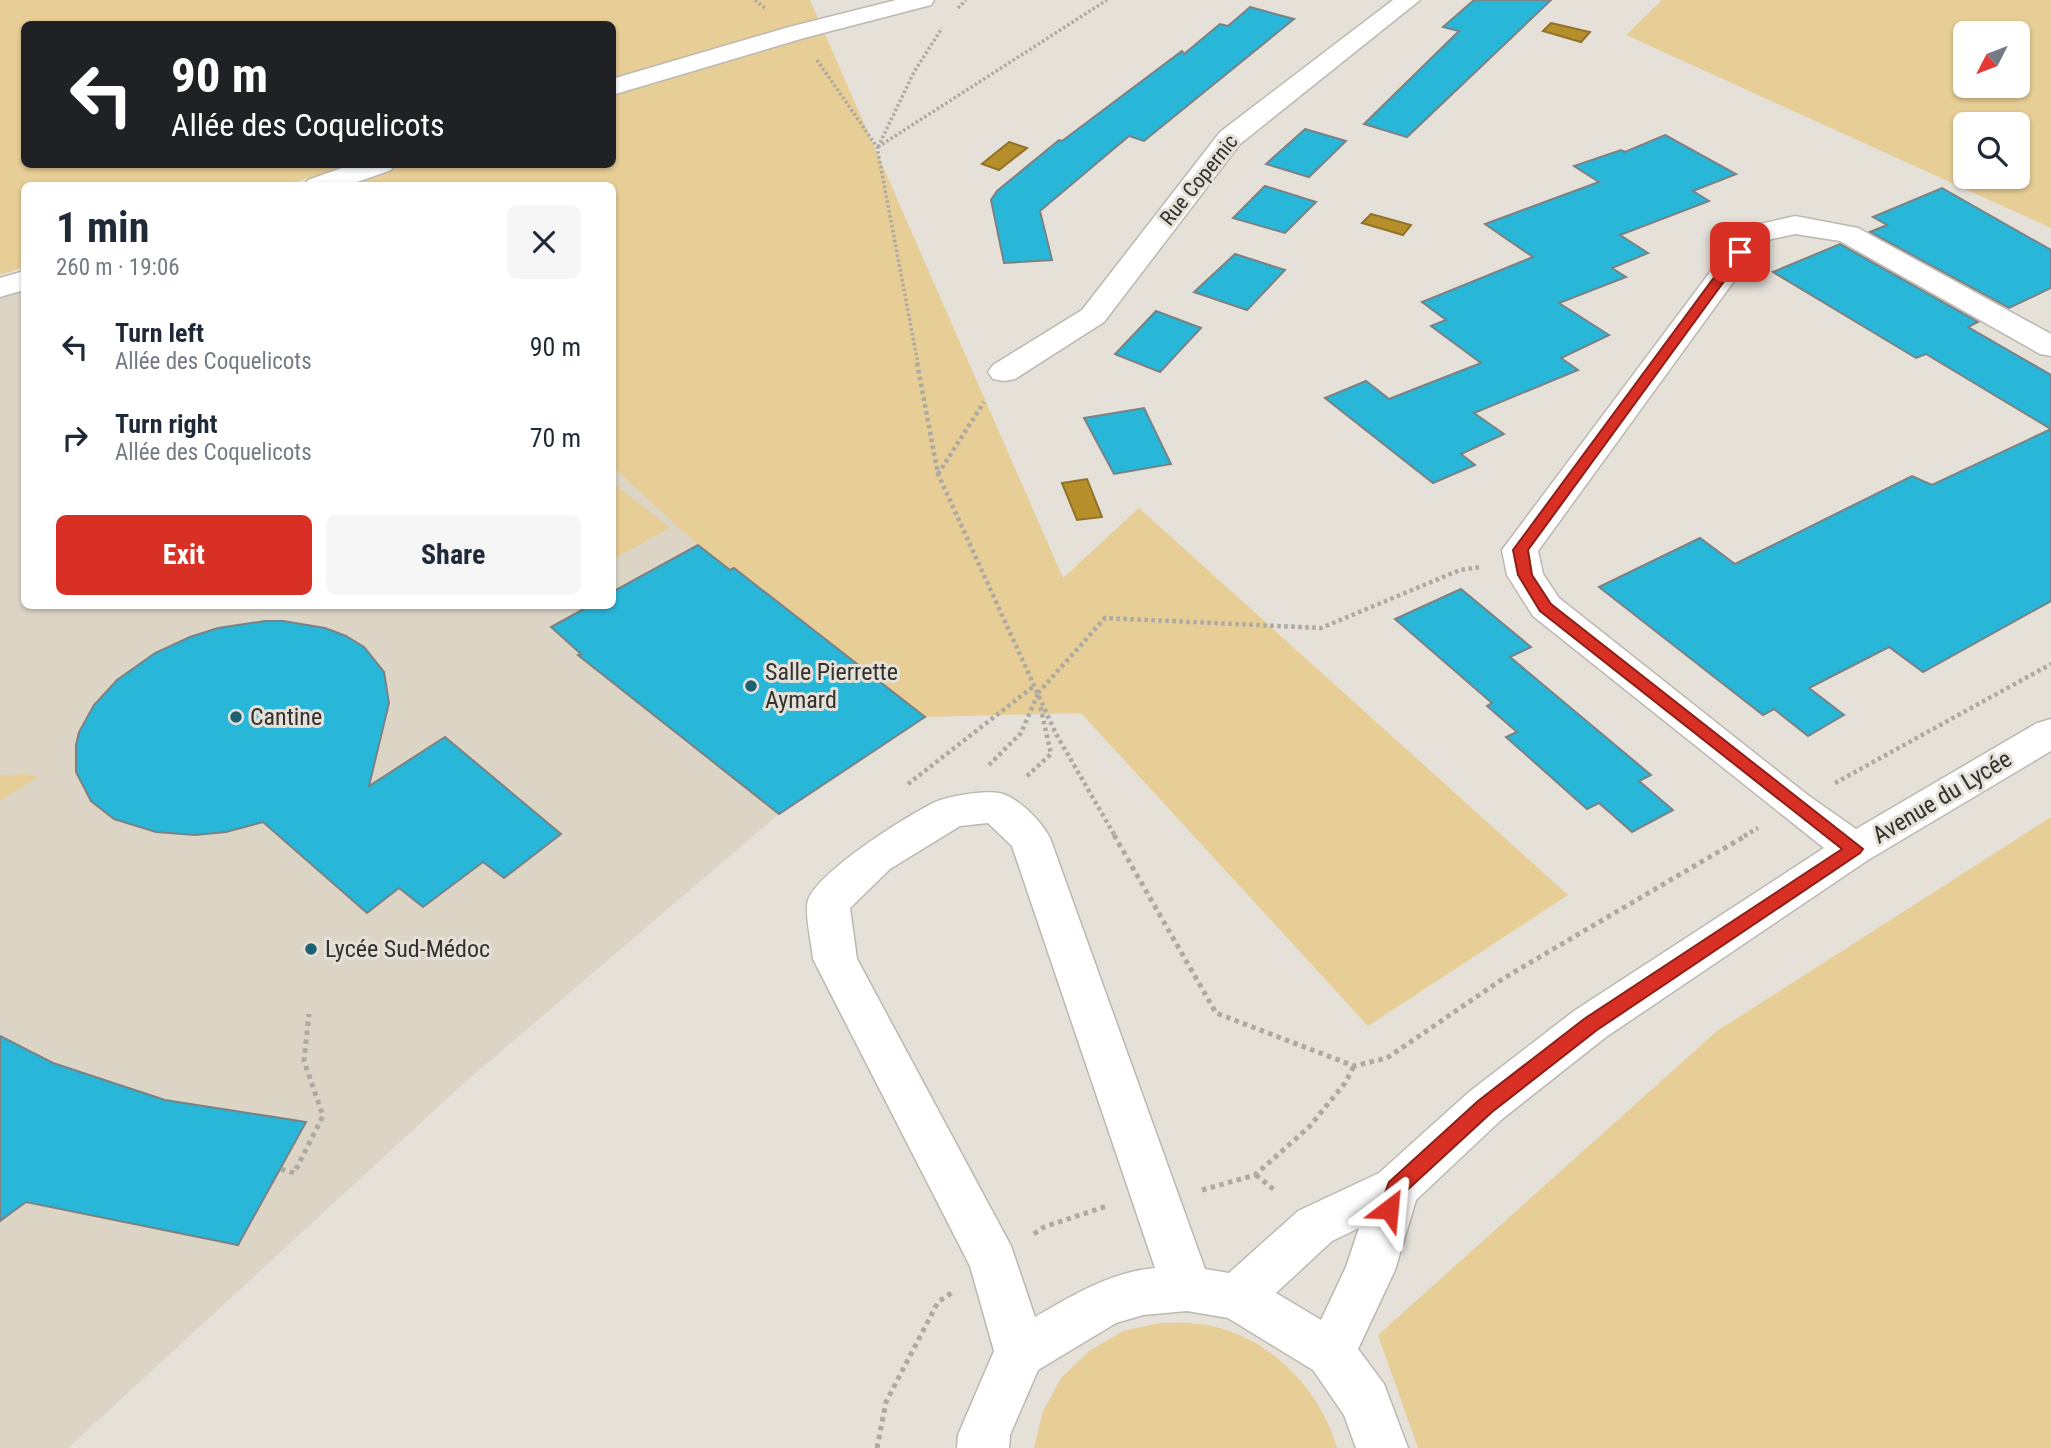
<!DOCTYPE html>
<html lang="en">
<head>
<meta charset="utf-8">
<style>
	body { margin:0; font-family:"Roboto Condensed",sans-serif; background:#f6f6f7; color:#1f2937; height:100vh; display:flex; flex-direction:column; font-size:26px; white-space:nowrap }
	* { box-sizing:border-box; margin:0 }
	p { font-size:23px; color:#747a83 }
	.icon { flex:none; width:38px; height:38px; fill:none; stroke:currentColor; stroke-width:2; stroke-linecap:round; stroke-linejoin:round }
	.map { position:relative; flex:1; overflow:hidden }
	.drawer { position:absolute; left:21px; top:182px; width:595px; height:427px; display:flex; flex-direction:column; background:#fff; border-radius:10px; box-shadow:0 2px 5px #0004 }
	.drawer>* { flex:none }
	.hud { position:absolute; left:21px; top:21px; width:595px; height:147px; border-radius:10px; box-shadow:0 2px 5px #0004; background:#202124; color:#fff; overflow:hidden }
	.needle { width:46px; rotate:228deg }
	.controls { position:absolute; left:1953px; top:21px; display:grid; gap:14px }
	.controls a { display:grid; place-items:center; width:77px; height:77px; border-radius:10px; background:#fff; box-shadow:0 2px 5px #0004; font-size:35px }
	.pin { position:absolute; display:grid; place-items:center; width:60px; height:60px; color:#fff; margin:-30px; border-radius:14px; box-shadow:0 4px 10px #0006 }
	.me { position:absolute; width:77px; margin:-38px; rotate:29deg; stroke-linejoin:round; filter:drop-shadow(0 0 5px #0008) }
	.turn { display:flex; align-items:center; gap:24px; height:147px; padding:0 35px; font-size:32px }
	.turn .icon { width:91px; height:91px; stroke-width:2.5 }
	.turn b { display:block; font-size:49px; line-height:60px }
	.round { display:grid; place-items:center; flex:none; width:74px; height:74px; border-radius:10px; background:#f6f6f7 }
	.overview { display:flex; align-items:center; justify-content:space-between; height:119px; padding:0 35px }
	h1 { font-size:42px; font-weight:700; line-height:52px }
	.primary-button { display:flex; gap:14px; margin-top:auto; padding:14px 35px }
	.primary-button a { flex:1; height:80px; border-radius:10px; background:#d93025; color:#fff; font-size:28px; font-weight:700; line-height:80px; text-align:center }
	.primary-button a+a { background:#f6f6f7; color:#1f2937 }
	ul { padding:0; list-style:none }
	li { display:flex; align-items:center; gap:21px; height:91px; padding:0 35px }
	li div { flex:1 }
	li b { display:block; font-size:26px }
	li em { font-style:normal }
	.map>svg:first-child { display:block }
	.built { fill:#dcd5c6 }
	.green { fill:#e7cd96; fill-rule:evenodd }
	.water { fill:#b78f2a; stroke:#8f732b; stroke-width:2 }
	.building { fill:#28b6d9; stroke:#798285; stroke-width:2 }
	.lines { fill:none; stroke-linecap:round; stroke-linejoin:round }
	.minor-casing { stroke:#bcb8b0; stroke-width:3 }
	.path-far2 { stroke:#ada9a3; stroke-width:3.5; stroke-dasharray:2.5 2.5; stroke-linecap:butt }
	.path-far1 { stroke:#ada9a3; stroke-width:4.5; stroke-dasharray:3.5 3.5; stroke-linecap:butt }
	.path { stroke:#ada9a3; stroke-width:5; stroke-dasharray:4.5 4.5; stroke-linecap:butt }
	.minor { fill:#fff; fill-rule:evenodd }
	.route { fill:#d93025; stroke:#8d1f18; stroke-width:2 }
	.poi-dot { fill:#1e6174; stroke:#e5e1d9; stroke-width:2.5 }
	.labels { text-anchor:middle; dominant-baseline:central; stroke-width:6; stroke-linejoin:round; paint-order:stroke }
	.far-street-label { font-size:21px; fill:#33312e; stroke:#e5e1d9 }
	.poi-label { font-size:24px; fill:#33312e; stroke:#e5e1d9; text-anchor:start }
	.street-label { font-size:24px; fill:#33312e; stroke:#e5e1d9 }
</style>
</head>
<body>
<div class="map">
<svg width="2051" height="1448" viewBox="0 0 2051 1448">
	<rect width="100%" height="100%" fill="#e5e1d9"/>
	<!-- built -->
	<path class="built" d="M 24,288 L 24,606 L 612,606 L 613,467 L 698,545 L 734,568 L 925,717 L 779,814 L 464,1083 L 68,1448 L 0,1448 L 0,297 Z"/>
	<!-- green -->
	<g class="green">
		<path d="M 0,0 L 810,0 L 1063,578 L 1139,508 L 1568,895 L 1368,1026 L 1081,713 L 925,717 L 734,568 L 730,570 L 698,545 L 613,467 L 612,186 L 314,186 L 307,178 L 284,186 L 24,186 L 24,267 L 0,275 ZM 24,24 L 612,24 L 612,164 L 24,164 Z"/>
		<path d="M 1662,0 L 2051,0 L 2051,228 L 1626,35 ZM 2018,33 L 2018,86 L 1965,86 L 1965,33 ZM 1965,124 L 2018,124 L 2018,177 L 1965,177 Z"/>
		<path d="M 613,483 L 670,528 L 613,559 L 612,559 Z"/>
		<path d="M 20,774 L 39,776 L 0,801 L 0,776 Z"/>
		<path d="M 2051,817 L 2051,1448 L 1418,1448 L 1378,1335 L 1717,1031 Z"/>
		<path d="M 1160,1323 C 1173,1323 1186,1322 1199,1324 C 1265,1332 1319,1386 1337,1448 L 1034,1448 L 1043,1411 L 1061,1378 L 1089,1351 L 1123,1331 Z"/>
	</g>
	<!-- water -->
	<g class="water">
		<path d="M 1551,23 L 1590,32 L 1581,42 L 1543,31 Z"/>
		<path d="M 1009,142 L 1027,148 L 999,170 L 982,164 Z"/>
		<path d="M 1371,214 L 1411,225 L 1403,235 L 1362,223 Z"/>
		<path d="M 1087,479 L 1102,517 L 1077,520 L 1062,483 Z"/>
	</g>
	<!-- building -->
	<g class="building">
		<path d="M 1474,0 L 1551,0 L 1407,137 L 1364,124 L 1459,31 L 1443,27 Z"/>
		<path d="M 1250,7 L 1294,19 L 1144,141 L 1129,136 L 1040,211 L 1052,260 L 1004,263 L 991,200 L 997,191 L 1059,140 L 1062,141 L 1182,51 L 1184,54 L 1220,24 L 1228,26 Z"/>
		<path d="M 1305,129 L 1346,141 L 1309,177 L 1266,164 Z"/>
		<path d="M 1665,135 L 1736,174 L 1693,191 L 1709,201 L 1620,235 L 1648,253 L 1612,268 L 1626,277 L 1559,303 L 1609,335 L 1561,358 L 1578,370 L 1474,413 L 1504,434 L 1461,454 L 1475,465 L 1433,483 L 1325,398 L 1366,381 L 1389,399 L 1481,363 L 1431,326 L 1446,320 L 1422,302 L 1533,257 L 1485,224 L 1599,182 L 1574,166 L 1621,150 L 1625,152 Z"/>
		<path d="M 1265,186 L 1316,202 L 1285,233 L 1233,218 Z"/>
		<path d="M 1942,188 L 2051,250 L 2051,288 L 2009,308 L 1870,232 L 1887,225 L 1873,217 Z"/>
		<path d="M 1840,244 L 1978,322 L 1968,327 L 2051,375 L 2051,429 L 1926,354 L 1916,358 L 1773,272 Z"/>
		<path d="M 1235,254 L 1285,270 L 1247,310 L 1194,292 Z"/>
		<path d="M 1156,311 L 1201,328 L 1160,372 L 1115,354 Z"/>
		<path d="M 1144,408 L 1171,464 L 1114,474 L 1084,418 Z"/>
		<path d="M 2051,429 L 2051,601 L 1923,672 L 1889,647 L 1809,688 L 1844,715 L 1808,736 L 1774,709 L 1763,715 L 1599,587 L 1700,538 L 1735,564 L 1912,476 L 1932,485 Z"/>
		<path d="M 698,545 L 730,570 L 734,568 L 925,717 L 779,814 L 578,655 L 581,654 L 551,627 L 589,606 L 612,606 L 612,592 Z"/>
		<path d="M 1461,589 L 1531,647 L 1510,657 L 1651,775 L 1639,781 L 1673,810 L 1632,832 L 1599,803 L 1587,809 L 1506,737 L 1517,732 L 1487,706 L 1492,703 L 1395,619 Z"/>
		<path d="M 265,621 L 283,621 L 325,628 L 346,636 L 364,647 L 384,672 L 389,703 L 369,786 L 445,737 L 561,834 L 504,878 L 483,862 L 423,907 L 399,888 L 367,913 L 263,822 L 226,832 L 195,835 L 156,832 L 114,819 L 91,801 L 76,772 L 76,745 L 79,732 L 94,705 L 117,680 L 155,653 L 190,637 L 218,628 Z"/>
		<path d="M 0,1036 L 53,1063 L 165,1100 L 306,1122 L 238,1245 L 26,1202 L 0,1221 Z"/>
	</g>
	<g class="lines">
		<!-- minor casing -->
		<g class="minor-casing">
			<g id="minor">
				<path d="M 896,0 L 934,0 L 931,5 L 804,38 L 612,95 L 612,79 L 789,27 Z"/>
				<path d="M 1393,0 L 1420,0 L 1240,144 L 1104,322 L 1015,379 L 1004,381 L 993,379 L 988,372 L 993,365 L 1082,310 L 1220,132 Z"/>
				<path d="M 353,164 L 394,164 L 391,170 L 346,186 L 304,186 L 308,180 Z"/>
				<path d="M 1795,216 L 1858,228 L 2051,334 L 2051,356 L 2040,354 L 1840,241 L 1795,234 L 1763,241 L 1538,551 L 1543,574 L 1559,598 L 1809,796 L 1856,829 L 2037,723 L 2051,719 L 2051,751 L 1868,860 L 1606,1037 L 1501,1120 L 1416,1200 L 1395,1270 L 1358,1349 L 1384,1384 L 1408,1448 L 1356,1448 L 1344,1415 L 1313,1370 L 1228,1318 L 1187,1311 L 1143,1315 L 1116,1323 L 1038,1370 L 1010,1435 L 1009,1448 L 957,1448 L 958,1435 L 994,1351 L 970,1266 L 813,959 C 812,945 804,912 808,900 C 820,870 905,817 935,802 C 948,796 985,790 999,793 C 1018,797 1041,821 1050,838 L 1205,1269 L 1229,1273 L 1298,1211 L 1379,1173 L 1469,1092 L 1574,1011 L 1824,848 L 1533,616 L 1507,575 L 1502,550 L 1743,228 ZM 988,823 L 1012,846 L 1155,1268 C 1111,1272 1073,1295 1035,1317 L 1011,1246 L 857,959 L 850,908 L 890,869 L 960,826 ZM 1359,1228 L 1346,1267 L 1321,1320 L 1276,1293 L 1332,1241 Z"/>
				<path d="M 24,271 L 24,290 L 0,297 L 0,278 Z"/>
			</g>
		</g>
		<!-- path-far2 -->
		<g class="path-far2">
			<path d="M 755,0 L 765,8"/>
			<path d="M 958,8 L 966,0"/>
			<path d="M 817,60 L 877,147 L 918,364"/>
			<path d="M 878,147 L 1107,0"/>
			<path d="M 878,147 L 914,72 L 942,28"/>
		</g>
		<!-- path-far1 -->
		<g class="path-far1">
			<path d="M 917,363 L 938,474 L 1056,734 L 1115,836"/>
			<path d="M 938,474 L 984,402"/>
			<path d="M 1038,693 L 1105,618 L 1321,628 L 1460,570 L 1480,567"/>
			<path d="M 989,765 L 1021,733 L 1038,694"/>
			<path d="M 1027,776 L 1051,754 L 1040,705"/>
			<path d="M 1835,783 L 2051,664"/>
			<path d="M 908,784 L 1034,686"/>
			<path d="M 1744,836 L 1758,828"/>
		</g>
		<!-- path -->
		<g class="path">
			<path d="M 1114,835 L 1216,1013 L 1354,1066 L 1387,1058 L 1504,978 L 1747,835"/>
			<path d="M 281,1169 L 294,1173 L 323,1116 L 304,1061 L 309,1014"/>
			<path d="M 1256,1175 L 1277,1192"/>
			<path d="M 1202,1190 L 1255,1175 L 1310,1126 L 1345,1083 L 1354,1066"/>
			<path d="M 1034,1234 L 1044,1227 L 1107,1206"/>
			<path d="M 877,1448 L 886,1402 L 938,1302 L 953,1292"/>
		</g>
		<!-- minor -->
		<use href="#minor" class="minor"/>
	</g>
	<!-- route -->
	<path class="route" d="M 1740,248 L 1746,252 L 1744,254 L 1528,550 L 1532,575 L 1551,604 L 1863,849 L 1860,853 L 1597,1030 L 1492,1112 L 1404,1193 L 1396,1215 L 1389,1218 L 1382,1215 L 1379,1209 L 1389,1182 L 1478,1101 L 1584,1019 L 1842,849 L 1540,611 L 1518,575 L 1513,550 L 1735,249 Z"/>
	<!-- markers -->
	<g class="poi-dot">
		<circle cx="751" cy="686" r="7"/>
		<circle cx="236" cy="717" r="7"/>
		<circle cx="311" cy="949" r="7"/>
	</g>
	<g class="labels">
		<!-- far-street labels -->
		<g class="far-street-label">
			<text transform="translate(1199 180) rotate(-51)">Rue Copernic</text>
		</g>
		<!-- poi labels -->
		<g class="poi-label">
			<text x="765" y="672">Salle Pierrette<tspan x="765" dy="28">Aymard</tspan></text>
			<text x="250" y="717">Cantine</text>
			<text x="325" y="949">Lycée Sud-Médoc</text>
		</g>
		<!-- street labels -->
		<g class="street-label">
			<text transform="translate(1942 797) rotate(-31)">Avenue du Lycée</text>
		</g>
	</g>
</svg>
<div class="controls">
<a><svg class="needle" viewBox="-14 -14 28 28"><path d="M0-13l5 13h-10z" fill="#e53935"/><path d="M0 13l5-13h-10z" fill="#747a83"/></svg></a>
<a><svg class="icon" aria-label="search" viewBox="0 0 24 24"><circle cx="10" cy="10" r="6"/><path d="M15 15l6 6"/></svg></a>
</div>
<div class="pin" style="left:1740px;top:252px;background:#d93025"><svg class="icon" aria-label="arrive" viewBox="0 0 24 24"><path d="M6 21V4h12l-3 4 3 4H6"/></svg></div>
<svg class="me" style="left:1389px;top:1209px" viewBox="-20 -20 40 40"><path d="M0-17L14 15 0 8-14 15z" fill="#d93025" stroke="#fff" stroke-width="4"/></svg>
<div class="hud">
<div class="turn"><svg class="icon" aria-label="left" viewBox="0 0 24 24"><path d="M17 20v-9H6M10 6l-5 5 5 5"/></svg><div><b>90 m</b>Allée des Coquelicots</div></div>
</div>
<section class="drawer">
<div class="overview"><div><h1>1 min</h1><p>260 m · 19:06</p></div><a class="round"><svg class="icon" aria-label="close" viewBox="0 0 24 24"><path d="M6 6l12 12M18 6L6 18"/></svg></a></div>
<ul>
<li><svg class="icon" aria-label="left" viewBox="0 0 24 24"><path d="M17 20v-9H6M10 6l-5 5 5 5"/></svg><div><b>Turn left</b><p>Allée des Coquelicots</p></div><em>90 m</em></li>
<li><svg class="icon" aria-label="right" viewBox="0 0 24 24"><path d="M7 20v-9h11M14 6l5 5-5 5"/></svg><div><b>Turn right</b><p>Allée des Coquelicots</p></div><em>70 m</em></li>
</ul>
<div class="primary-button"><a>Exit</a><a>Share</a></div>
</section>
</div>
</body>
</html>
